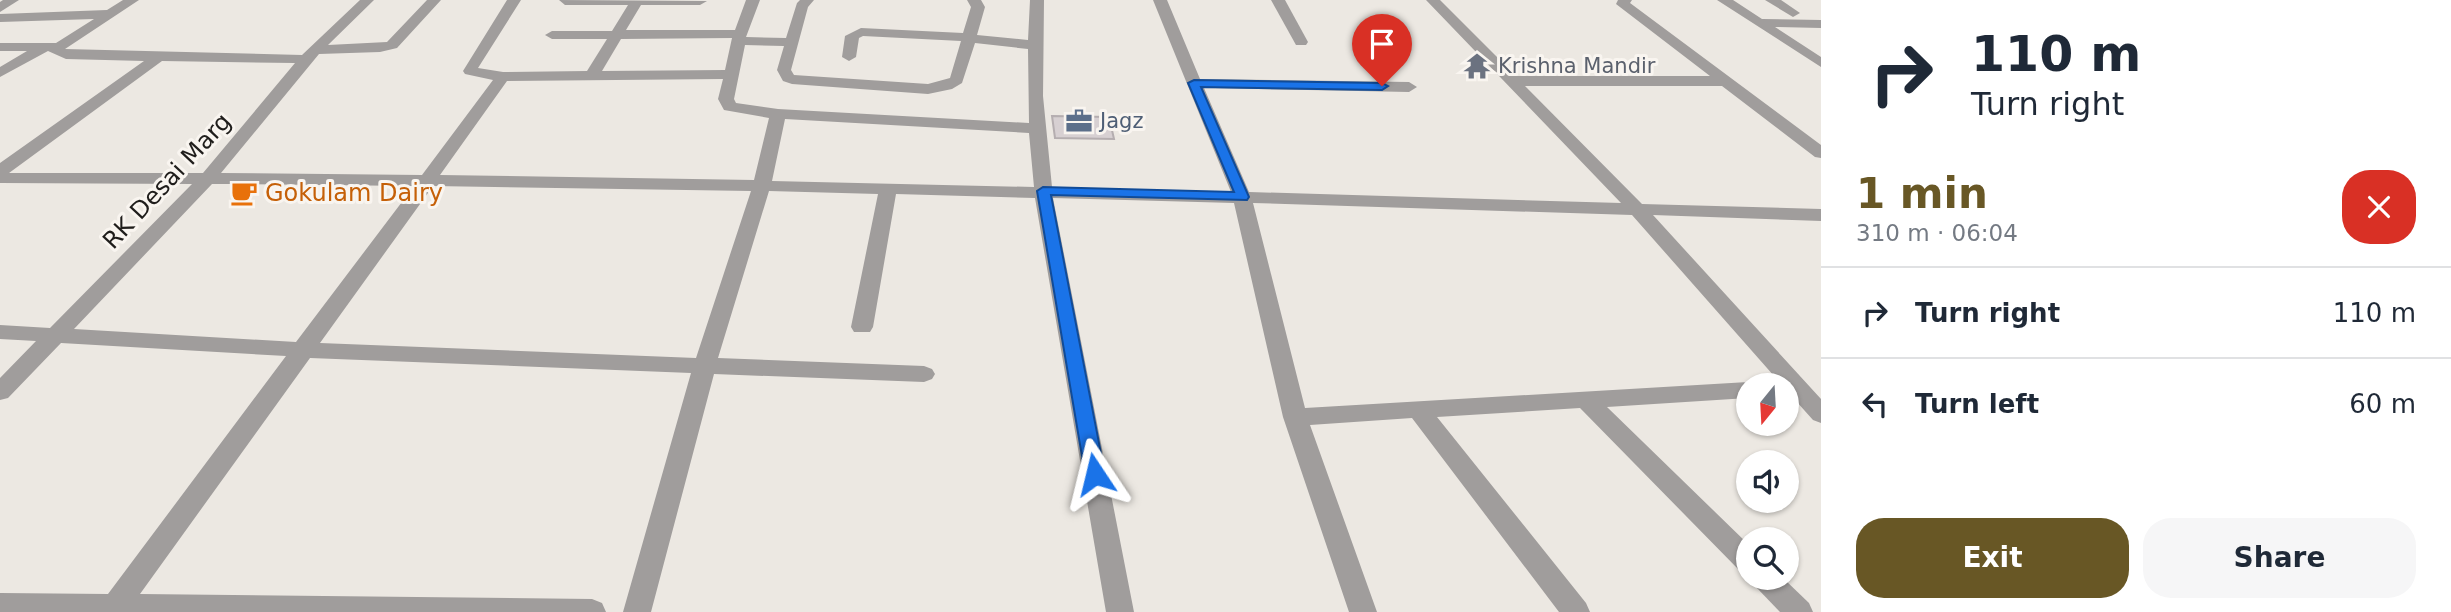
<!DOCTYPE html>
<html lang="en">
<head>
<meta charset="utf-8">
<style>
	body { margin:0; font-family:"DejaVu Sans",sans-serif; background:#f6f6f7; color:#1f2937; height:100vh; display:flex; flex-direction:column; font-size:26px; white-space:nowrap }
	* { box-sizing:border-box; margin:0 }
	p { font-size:23px; color:#747a83 }
	.icon { flex:none; width:38px; height:38px; fill:none; stroke:currentColor; stroke-width:2; stroke-linecap:round; stroke-linejoin:round }
	.map { position:relative; flex:1; overflow:hidden }
	.drawer { display:flex; flex-direction:column; background:#fff; width:630px }
	.drawer>* { flex:none }
	.hud { background:#fff; color:#1f2937; overflow:hidden }
	.needle { width:46px; rotate:198deg }
	.tools { position:absolute; left:1736px; top:373px; display:grid; gap:14px }
	.tools a { display:grid; place-items:center; width:63px; height:63px; border-radius:50%; background:#fff; box-shadow:0 2px 5px #0004; font-size:35px }
	.pin { position:absolute; display:grid; place-items:center; width:60px; height:60px; color:#fff; margin:-72px -30px; border-radius:50% 50% 50% 0; rotate:-45deg; box-shadow:0 0 7px #0007 }
	.pin .icon { rotate:45deg }
	.me { position:absolute; width:77px; margin:-38px; rotate:350deg; stroke-linejoin:round; filter:drop-shadow(0 0 5px #0008) }
	.turn { display:flex; align-items:center; gap:24px; height:147px; padding:0 35px; font-size:32px }
	.turn .icon { width:91px; height:91px; stroke-width:2.5 }
	.turn b { display:block; font-size:49px; line-height:60px }
	.round { display:grid; place-items:center; flex:none; width:74px; height:74px; border-radius:28px; background:#f6f6f7 }
	.headline { display:flex; align-items:center; justify-content:space-between; height:119px; padding:0 35px }
	h1 { font-size:42px; font-weight:700; line-height:52px; color:#685725 }
	.action { display:flex; gap:14px; margin-top:auto; padding:14px 35px }
	.action a { flex:1; height:80px; border-radius:28px; background:#685725; color:#fff; font-size:28px; font-weight:700; line-height:80px; text-align:center }
	.action a+a { background:#f6f6f7; color:#1f2937 }
	ul { padding:0; list-style:none }
	li { display:flex; align-items:center; gap:21px; height:91px; padding:0 35px; border-top:2px solid #e0e1e3 }
	li div { flex:1 }
	li b { display:block; font-size:26px }
	li em { font-style:normal }
	main { display:flex; flex:1; min-height:0 }
	.map>svg:first-child { display:block }
	.building { fill:#d7d0d2; stroke:#b5aeb0; stroke-width:2 }
	.lines { fill:none; stroke-linecap:round; stroke-linejoin:round }
	.street { fill:#a09d9c; fill-rule:evenodd }
	.route { fill:#1a73e8; stroke:#114b97; stroke-width:2 }
	.labels { text-anchor:middle; dominant-baseline:central; stroke-width:6; stroke-linejoin:round; paint-order:stroke }
	.far-worship-label { font-size:21px; fill:#5b616d; stroke:#f9f5f0; text-anchor:start }
	.far-service-label { font-size:21px; fill:#4e5e75; stroke:#f9f5f0; text-anchor:start }
	.street-label { font-size:24px; fill:#1f1d1b; stroke:#f9f5f0 }
	.food-label { font-size:24px; fill:#c56008; stroke:#f9f5f0; text-anchor:start }
</style>
</head>
<body>
<main>
<div class="map">
<svg width="1821" height="612" viewBox="0 0 1821 612">
	<rect width="100%" height="100%" fill="#ece8e2"/>
	<!-- building -->
	<path class="building" d="M 1052,116 L 1109,117 L 1114,139 L 1055,138 Z"/>
	<g class="lines">
		<!-- street -->
		<g class="street">
			<path d="M 3,0 L 19,0 L 0,12 L 0,2 Z"/>
			<path d="M 123,0 L 139,0 L 65,49 L 302,55 L 360,0 L 374,0 L 328,45 L 387,42 L 427,0 L 441,0 L 397,48 L 380,52 L 319,54 L 221,173 L 422,175 L 493,80 L 465,74 L 463,71 L 507,0 L 521,0 L 478,68 L 503,72 L 587,71 L 607,39 L 552,39 L 545,35 L 552,31 L 612,31 L 628,5 L 565,5 L 559,0 L 707,1 L 700,5 L 641,5 L 626,30 L 735,30 L 746,0 L 760,0 L 746,37 L 786,38 L 797,3 L 800,0 L 814,0 L 808,7 L 791,70 L 794,75 L 928,84 L 950,78 L 961,41 L 863,36 L 859,38 L 856,57 L 849,61 L 842,57 L 845,36 L 861,28 L 963,33 L 971,7 L 967,0 L 981,0 L 985,7 L 977,35 L 1028,40 L 1030,0 L 1044,0 L 1043,96 L 1052,187 L 1231,192 L 1153,0 L 1167,0 L 1200,79 L 1409,82 L 1417,87 L 1409,92 L 1204,88 L 1249,192 L 1621,203 L 1426,0 L 1440,0 L 1516,76 L 1710,76 L 1616,4 L 1618,0 L 1632,0 L 1630,3 L 1821,145 L 1821,158 L 1815,157 L 1722,86 L 1525,86 L 1642,204 L 1821,209 L 1821,221 L 1653,215 L 1821,399 L 1821,423 L 1813,420 L 1787,391 L 1787,385 L 1782,385 L 1632,215 L 1253,203 L 1305,408 L 1748,382 L 1757,385 L 1748,385 L 1748,398 L 1607,407 L 1748,544 L 1748,572 L 1738,569 L 1580,408 L 1437,417 L 1586,603 L 1590,612 L 1559,612 L 1412,418 L 1310,425 L 1377,612 L 1349,612 L 1283,417 L 1234,203 L 1053,198 L 1134,612 L 1106,612 L 1035,198 L 896,194 L 873,327 L 870,332 L 854,332 L 851,327 L 878,194 L 769,191 L 718,358 L 924,366 L 932,369 L 935,374 L 932,379 L 924,382 L 714,374 L 651,612 L 623,612 L 691,373 L 310,358 L 140,594 L 592,599 L 602,603 L 606,612 L 0,612 L 0,593 L 108,594 L 286,356 L 61,343 L 8,398 L 0,400 L 0,378 L 36,341 L 0,339 L 0,325 L 50,328 L 192,184 L 0,183 L 0,163 L 144,61 L 66,59 L 48,51 L 0,77 L 0,67 L 27,51 L 0,51 L 0,43 L 56,43 L 94,19 L 0,22 L 0,14 L 107,10 ZM 732,38 L 725,70 L 602,71 L 621,39 ZM 975,43 L 1028,49 L 1029,123 L 778,109 L 736,103 L 734,99 L 745,45 L 784,46 L 777,70 L 783,81 L 792,84 L 928,94 L 952,89 L 962,83 ZM 162,61 L 295,63 L 203,173 L 9,173 ZM 723,79 L 718,99 L 724,110 L 769,118 L 754,180 L 440,175 L 507,81 ZM 785,119 L 1029,133 L 1034,187 L 772,181 ZM 212,184 L 228,184 L 414,186 L 296,342 L 74,329 ZM 433,186 L 751,191 L 696,358 L 320,343 Z"/>
			<path d="M 1271,0 L 1285,0 L 1308,42 L 1306,45 L 1296,45 Z"/>
			<path d="M 1717,0 L 1733,0 L 1762,19 L 1821,20 L 1821,28 L 1775,27 L 1821,57 L 1821,67 Z"/>
			<path d="M 1765,0 L 1781,0 L 1800,13 L 1793,17 Z"/>
			<path d="M 1751,578 L 1783,578 L 1809,603 L 1813,612 L 1780,612 L 1755,586 Z"/>
		</g>
	</g>
	<!-- route -->
	<path class="route" d="M 1194,80 L 1382,83 L 1388,86 L 1382,90 L 1201,87 L 1249,197 L 1247,200 L 1051,195 L 1105,474 L 1102,480 L 1095,482 L 1088,480 L 1085,474 L 1037,191 L 1043,187 L 1234,192 L 1188,83 Z"/>
	<!-- icons -->
	<defs>
		<g id="temple-bare" transform="scale(2.1)"><path d="M0-6L5-2H3V0L6.5 2.5H4V6H1.5V3h-3V6H-4V2.5H-6.5L-3 0V-2H-5Z" fill="#6b7280" stroke="#f9f5f0" stroke-width="2.5" paint-order="stroke"/></g>
		<g id="office-bare" transform="scale(2.1)"><path d="M-6-3h4V-5.5h4V-3h4V5H-6ZM-1-4.5V-3h2v-1.5ZM-6 0V1H6V0Z" fill="#5c6f8a" stroke="#f9f5f0" stroke-width="2.5" paint-order="stroke"/></g>
		<g id="cafe-bare" transform="scale(2.1)"><path d="M-5.5-4.5H6V0H3Q3 3.5 0 3.5H-2.5Q-5.5 3.5-5.5 0ZM3-3.2v2h1.7v-2ZM-6 4.5H4V6H-6Z" fill="#e8710a" stroke="#f9f5f0" stroke-width="2.5" paint-order="stroke"/></g>
	</defs>
	<g fill-rule="evenodd">
		<use href="#temple-bare" x="1477" y="66"/>
		<use href="#office-bare" x="1079" y="121"/>
		<use href="#cafe-bare" x="244" y="193"/>
	</g>
	<g class="labels">
		<!-- far-worship labels -->
		<g class="far-worship-label">
			<text x="1498" y="66">Krishna Mandir</text>
		</g>
		<!-- far-service labels -->
		<g class="far-service-label">
			<text x="1100" y="121">Jagz</text>
		</g>
		<!-- street labels -->
		<g class="street-label">
			<text transform="translate(167 181) rotate(-47)">RK Desai Marg</text>
		</g>
		<!-- food labels -->
		<g class="food-label">
			<text x="265" y="193">Gokulam Dairy</text>
		</g>
	</g>
</svg>
<div class="tools">
<a><svg class="needle" viewBox="-14 -14 28 28"><path d="M0-13l5 13h-10z" fill="#e53935"/><path d="M0 13l5-13h-10z" fill="#747a83"/></svg></a>
<a><svg class="icon" aria-label="sound" viewBox="0 0 24 24"><path d="M4 9h4l5-4v14l-5-4H4zM17 9q2 3 0 6"/></svg></a>
<a><svg class="icon" aria-label="search" viewBox="0 0 24 24"><circle cx="10" cy="10" r="6"/><path d="M15 15l6 6"/></svg></a>
</div>
<div class="pin" style="left:1382px;top:86px;background:#d93025"><svg class="icon" aria-label="arrive" viewBox="0 0 24 24"><path d="M6 21V4h12l-3 4 3 4H6"/></svg></div>
<svg class="me" style="left:1095px;top:474px" viewBox="-20 -20 40 40"><path d="M0-17L14 15 0 8-14 15z" fill="#1a73e8" stroke="#fff" stroke-width="4"/></svg>
</div>
<section class="drawer">
<div class="hud">
<div class="turn"><svg class="icon" aria-label="right" viewBox="0 0 24 24"><path d="M7 20v-9h11M14 6l5 5-5 5"/></svg><div><b>110 m</b>Turn right</div></div>
</div>
<div class="headline"><div><h1>1 min</h1><p>310 m · 06:04</p></div><a class="round" style="background:#d93025;color:#fff"><svg class="icon" aria-label="close" viewBox="0 0 24 24"><path d="M6 6l12 12M18 6L6 18"/></svg></a></div>
<ul>
<li><svg class="icon" aria-label="right" viewBox="0 0 24 24"><path d="M7 20v-9h11M14 6l5 5-5 5"/></svg><div><b>Turn right</b></div><em>110 m</em></li>
<li><svg class="icon" aria-label="left" viewBox="0 0 24 24"><path d="M17 20v-9H6M10 6l-5 5 5 5"/></svg><div><b>Turn left</b></div><em>60 m</em></li>
</ul>
<div class="action"><a>Exit</a><a>Share</a></div>
</section>
</main>
</body>
</html>
